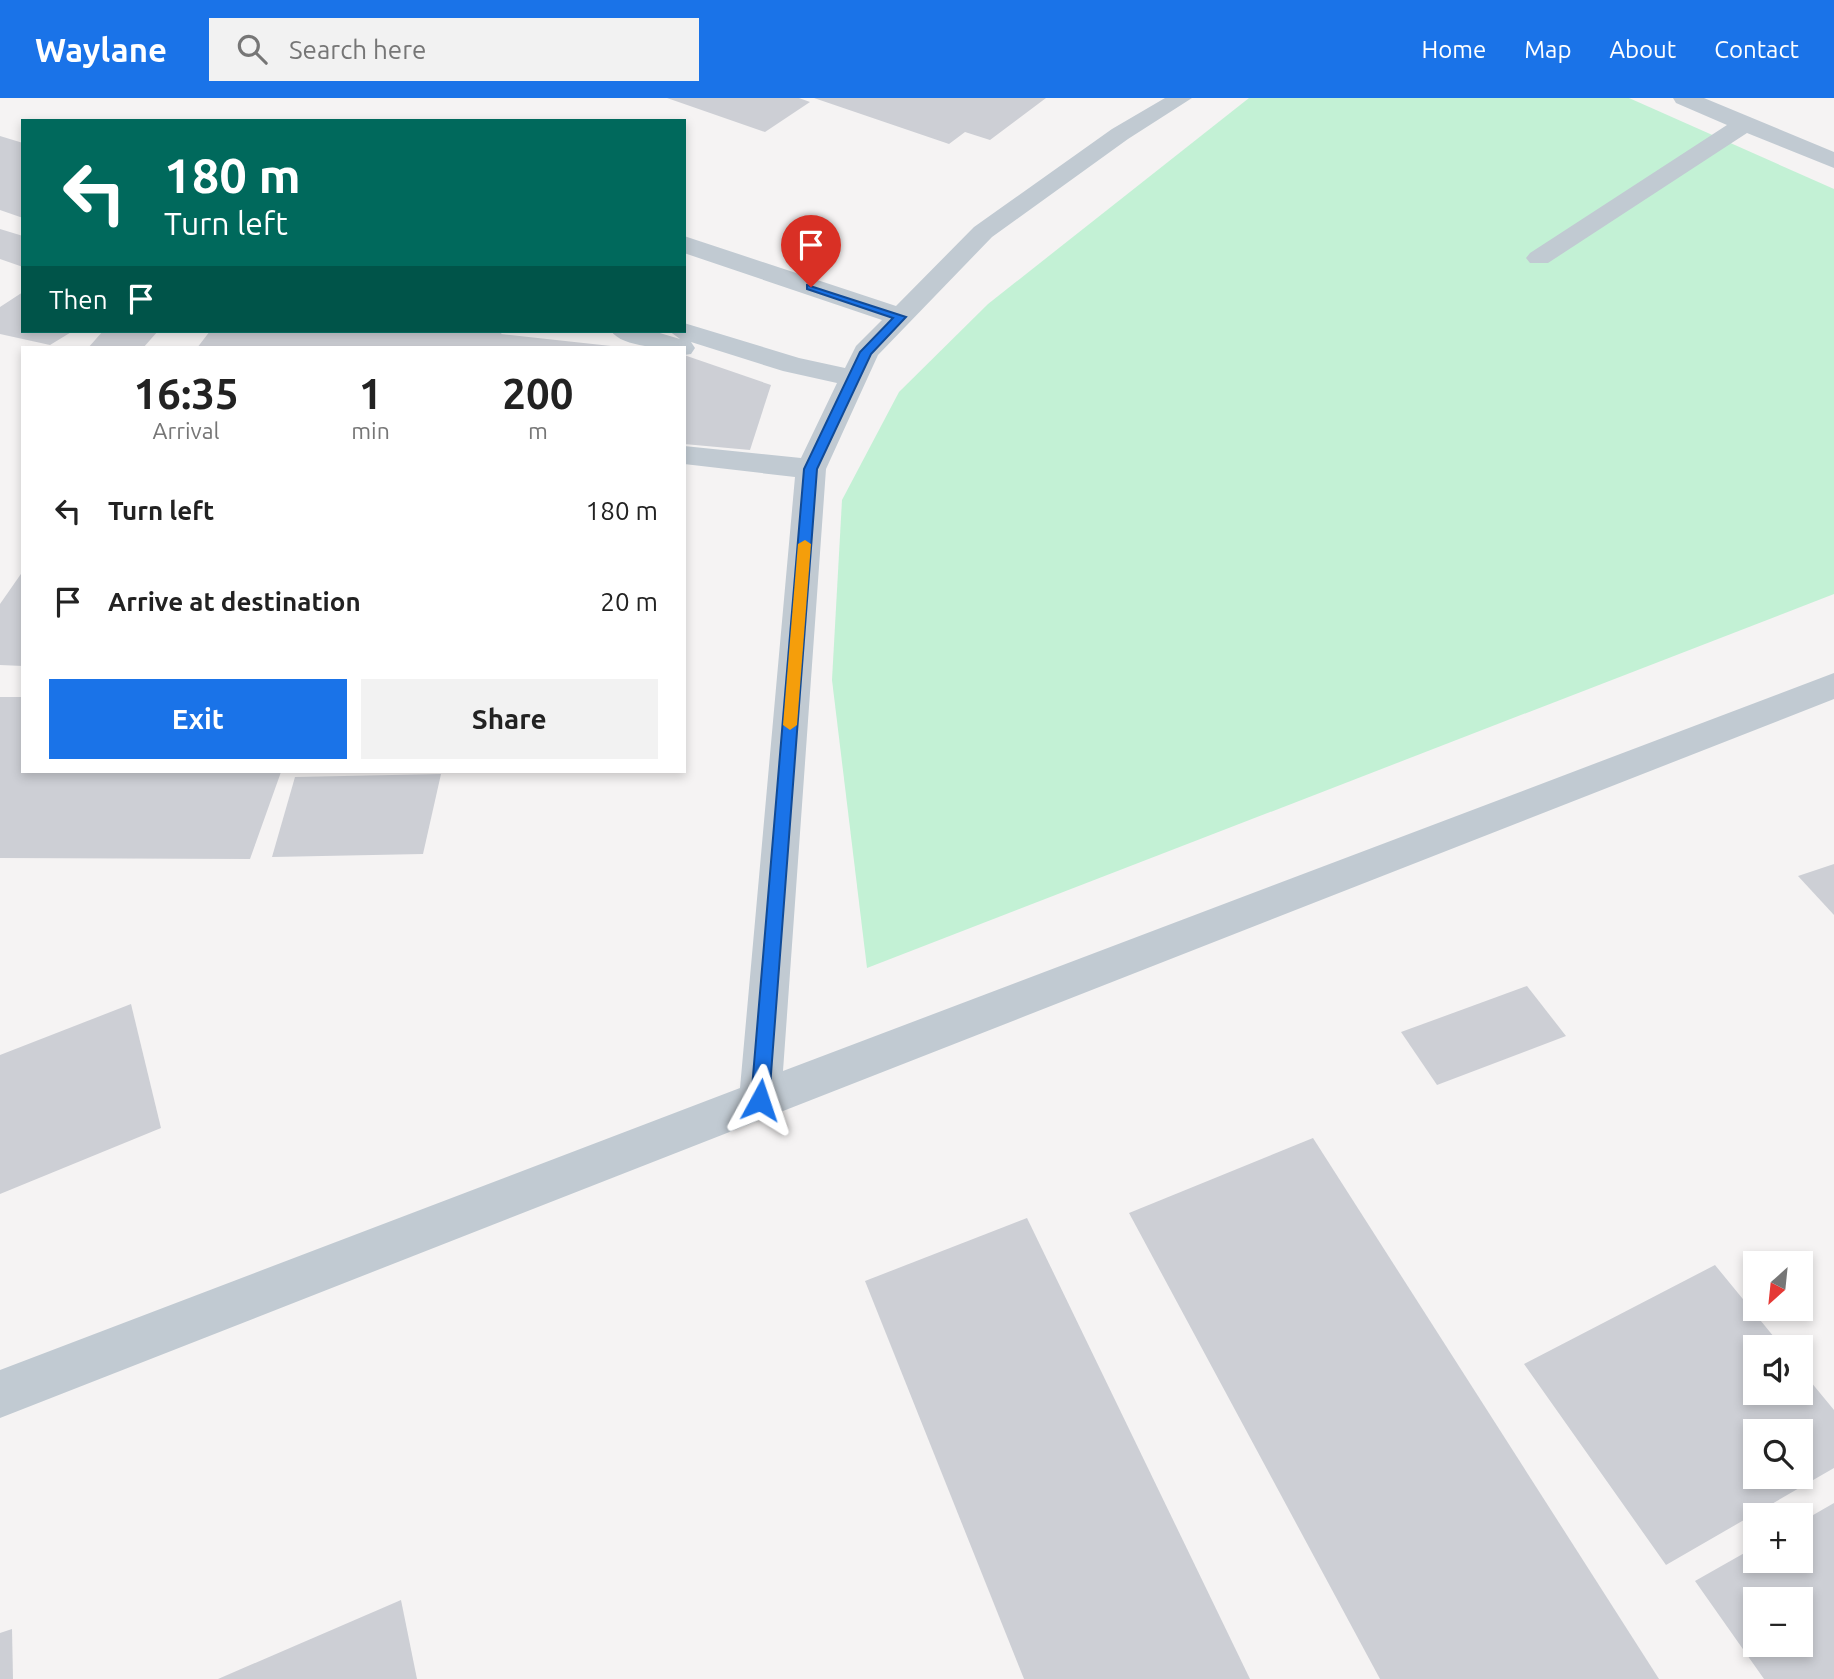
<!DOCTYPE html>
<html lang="en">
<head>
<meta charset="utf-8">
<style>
	body { margin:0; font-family:Ubuntu,sans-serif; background:#f2f2f2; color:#222; height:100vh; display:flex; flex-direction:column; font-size:26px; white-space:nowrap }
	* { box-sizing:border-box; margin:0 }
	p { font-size:23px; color:#767676 }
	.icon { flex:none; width:38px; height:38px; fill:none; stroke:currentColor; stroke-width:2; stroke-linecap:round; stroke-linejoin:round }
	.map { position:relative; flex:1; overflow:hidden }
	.sheet { position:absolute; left:21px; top:248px; width:665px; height:427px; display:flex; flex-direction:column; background:#fff; border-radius:0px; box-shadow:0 4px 10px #0003 }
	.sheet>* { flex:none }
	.guide { position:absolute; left:21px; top:21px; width:665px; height:214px; border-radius:0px; box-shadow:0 4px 10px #0003; background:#00695c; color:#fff; overflow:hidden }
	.needle { width:46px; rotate:207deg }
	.buttons { position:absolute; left:1743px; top:1153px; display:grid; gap:14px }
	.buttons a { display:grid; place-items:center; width:70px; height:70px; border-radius:0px; background:#fff; box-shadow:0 4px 10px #0003; font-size:35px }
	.pin { position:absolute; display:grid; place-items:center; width:60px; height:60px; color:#fff; margin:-72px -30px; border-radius:50% 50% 50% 0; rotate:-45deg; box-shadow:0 0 7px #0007 }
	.pin .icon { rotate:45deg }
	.me { position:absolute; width:77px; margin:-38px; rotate:5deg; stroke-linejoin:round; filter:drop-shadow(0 0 5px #0008) }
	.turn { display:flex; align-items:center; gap:24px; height:147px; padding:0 28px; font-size:32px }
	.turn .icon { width:91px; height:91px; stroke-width:2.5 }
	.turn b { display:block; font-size:49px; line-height:60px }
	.then { display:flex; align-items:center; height:66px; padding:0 28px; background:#0003; gap:14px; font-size:26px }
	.eta { display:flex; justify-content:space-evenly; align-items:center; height:119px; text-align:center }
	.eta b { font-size:42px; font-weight:600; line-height:49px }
	.button { display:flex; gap:14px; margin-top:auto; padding:14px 28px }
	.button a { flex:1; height:80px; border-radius:0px; background:#1a73e8; color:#fff; font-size:28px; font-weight:600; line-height:80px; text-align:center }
	.button a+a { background:#f2f2f2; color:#222 }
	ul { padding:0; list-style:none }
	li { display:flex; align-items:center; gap:21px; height:91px; padding:0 28px }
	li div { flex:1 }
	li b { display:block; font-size:26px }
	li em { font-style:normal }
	header { display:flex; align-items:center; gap:42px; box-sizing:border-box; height:98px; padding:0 35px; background:#1a73e8; color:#fff }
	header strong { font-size:33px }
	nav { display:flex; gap:38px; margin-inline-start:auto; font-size:24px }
	.search { width:490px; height:63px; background:#f2f2f2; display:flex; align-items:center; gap:18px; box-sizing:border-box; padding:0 24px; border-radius:0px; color:#767676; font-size:26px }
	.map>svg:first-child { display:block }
	.green { fill:#c3f1d5 }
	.building { fill:#cdcfd5; fill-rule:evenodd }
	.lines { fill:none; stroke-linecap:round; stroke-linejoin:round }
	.minor { fill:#c1cad2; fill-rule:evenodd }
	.route { fill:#1a73e8; stroke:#114b97; stroke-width:2 }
	.slow { fill:#f59e0b }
</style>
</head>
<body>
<header>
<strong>Waylane</strong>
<div class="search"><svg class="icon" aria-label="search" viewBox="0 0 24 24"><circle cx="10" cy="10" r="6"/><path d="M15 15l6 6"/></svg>Search here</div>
<nav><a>Home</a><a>Map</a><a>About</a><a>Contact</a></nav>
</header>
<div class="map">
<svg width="1834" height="1581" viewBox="0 0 1834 1581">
	<rect width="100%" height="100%" fill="#f5f3f3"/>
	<!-- green -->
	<path class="green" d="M 1249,0 L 1629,0 L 1834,91 L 1834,496 L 867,870 L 832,582 L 842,402 L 899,294 L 988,206 Z"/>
	<!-- building -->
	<g class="building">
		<path d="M 667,0 L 799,0 L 810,4 L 765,34 Z"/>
		<path d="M 814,0 L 1046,0 L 990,42 L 965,34 L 949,46 Z"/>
		<path d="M 0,38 L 23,45 L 23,120 L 0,112 Z"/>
		<path d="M 0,131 L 23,138 L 23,169 L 0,161 Z"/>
		<path d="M 23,194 L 23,233 L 73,233 L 50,247 L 0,236 L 0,209 Z"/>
		<path d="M 103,233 L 158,233 L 143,250 L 88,250 Z"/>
		<path d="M 210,233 L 503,233 L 501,236 L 611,248 L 197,250 Z"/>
		<path d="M 684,257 L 771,287 L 750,352 L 684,346 Z"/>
		<path d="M 23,473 L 23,568 L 0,567 L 0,506 Z"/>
		<path d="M 0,599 L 23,599 L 23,674 L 281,674 L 250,761 L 0,760 Z"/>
		<path d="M 441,676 L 423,756 L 272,759 L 295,679 Z"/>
		<path d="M 1834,766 L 1834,817 L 1798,778 Z"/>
		<path d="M 1527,888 L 1566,938 L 1437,987 L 1401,934 Z"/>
		<path d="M 131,906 L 161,1030 L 0,1096 L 0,957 Z"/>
		<path d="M 1313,1040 L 1659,1581 L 1380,1581 L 1129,1115 Z"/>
		<path d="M 1027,1120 L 1250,1581 L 1024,1581 L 865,1183 Z"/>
		<path d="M 1715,1167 L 1783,1250 L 1755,1250 L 1755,1295 L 1801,1295 L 1801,1272 L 1834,1312 L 1834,1370 L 1666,1467 L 1524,1266 ZM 1755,1334 L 1801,1334 L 1801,1379 L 1755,1379 Z"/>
		<path d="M 1834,1405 L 1834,1581 L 1764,1581 L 1695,1483 L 1755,1449 L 1755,1463 L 1801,1463 L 1801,1424 ZM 1755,1502 L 1801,1502 L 1801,1547 L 1755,1547 Z"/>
		<path d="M 401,1502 L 417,1581 L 218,1581 Z"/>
		<path d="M 12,1531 L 13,1581 L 0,1581 L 0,1535 Z"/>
	</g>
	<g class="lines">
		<!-- minor -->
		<g class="minor">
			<path d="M 1165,0 L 1192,0 L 1128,41 L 992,139 L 878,257 L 826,371 L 783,973 L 1834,575 L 1834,601 L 0,1320 L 0,1272 L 740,990 L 795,379 L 684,366 L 684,348 L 801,360 L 837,285 L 783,273 L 691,244 L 695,250 L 691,256 L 684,257 L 684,250 C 665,250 623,250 611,233 L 653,233 L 680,241 L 669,233 L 684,233 L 684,225 L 799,260 L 845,270 L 856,248 L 882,222 L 684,155 L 684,138 L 896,208 L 974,129 L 1112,31 Z"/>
			<path d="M 1673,0 L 1704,0 L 1834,54 L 1834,70 L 1747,35 L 1548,165 L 1530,165 L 1526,160 L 1530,155 L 1727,27 L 1676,5 Z"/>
		</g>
	</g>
	<!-- route -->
	<path class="route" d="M 807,187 L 906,219 L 871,256 L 817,371 L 769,1002 L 760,1010 L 751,1002 L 804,371 L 860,254 L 893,220 L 807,191 Z"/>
	<!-- slow -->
	<path class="slow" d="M 805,442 L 811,446 L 797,627 L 790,632 L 783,627 L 798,446 Z"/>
</svg>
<div class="buttons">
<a><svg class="needle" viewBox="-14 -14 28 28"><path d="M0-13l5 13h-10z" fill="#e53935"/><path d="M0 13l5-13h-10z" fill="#767676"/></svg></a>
<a><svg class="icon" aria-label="sound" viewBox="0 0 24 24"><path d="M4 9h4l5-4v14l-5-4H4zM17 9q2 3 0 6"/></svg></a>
<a><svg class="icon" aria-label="search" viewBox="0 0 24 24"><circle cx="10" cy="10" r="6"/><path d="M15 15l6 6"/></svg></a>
<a>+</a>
<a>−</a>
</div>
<div class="pin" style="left:811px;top:189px;background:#d93025"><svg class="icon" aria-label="arrive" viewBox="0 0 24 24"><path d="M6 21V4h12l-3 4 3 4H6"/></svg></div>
<svg class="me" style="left:760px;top:1002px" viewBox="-20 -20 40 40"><path d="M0-17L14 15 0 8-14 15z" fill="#1a73e8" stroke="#fff" stroke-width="4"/></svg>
<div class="guide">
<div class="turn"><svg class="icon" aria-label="left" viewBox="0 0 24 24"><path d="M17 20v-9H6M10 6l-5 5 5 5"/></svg><div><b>180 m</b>Turn left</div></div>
<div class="then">Then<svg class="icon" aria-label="arrive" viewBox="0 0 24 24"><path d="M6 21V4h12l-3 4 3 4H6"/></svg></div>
</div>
<section class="sheet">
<div class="eta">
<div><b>16:35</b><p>Arrival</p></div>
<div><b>1</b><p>min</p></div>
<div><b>200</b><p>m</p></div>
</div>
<ul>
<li><svg class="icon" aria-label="left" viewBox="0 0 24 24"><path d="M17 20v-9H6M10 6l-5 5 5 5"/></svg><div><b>Turn left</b></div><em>180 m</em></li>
<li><svg class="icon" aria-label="arrive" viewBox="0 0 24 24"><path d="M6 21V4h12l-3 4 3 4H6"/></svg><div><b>Arrive at destination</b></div><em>20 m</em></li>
</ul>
<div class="button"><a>Exit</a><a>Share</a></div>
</section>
</div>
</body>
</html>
